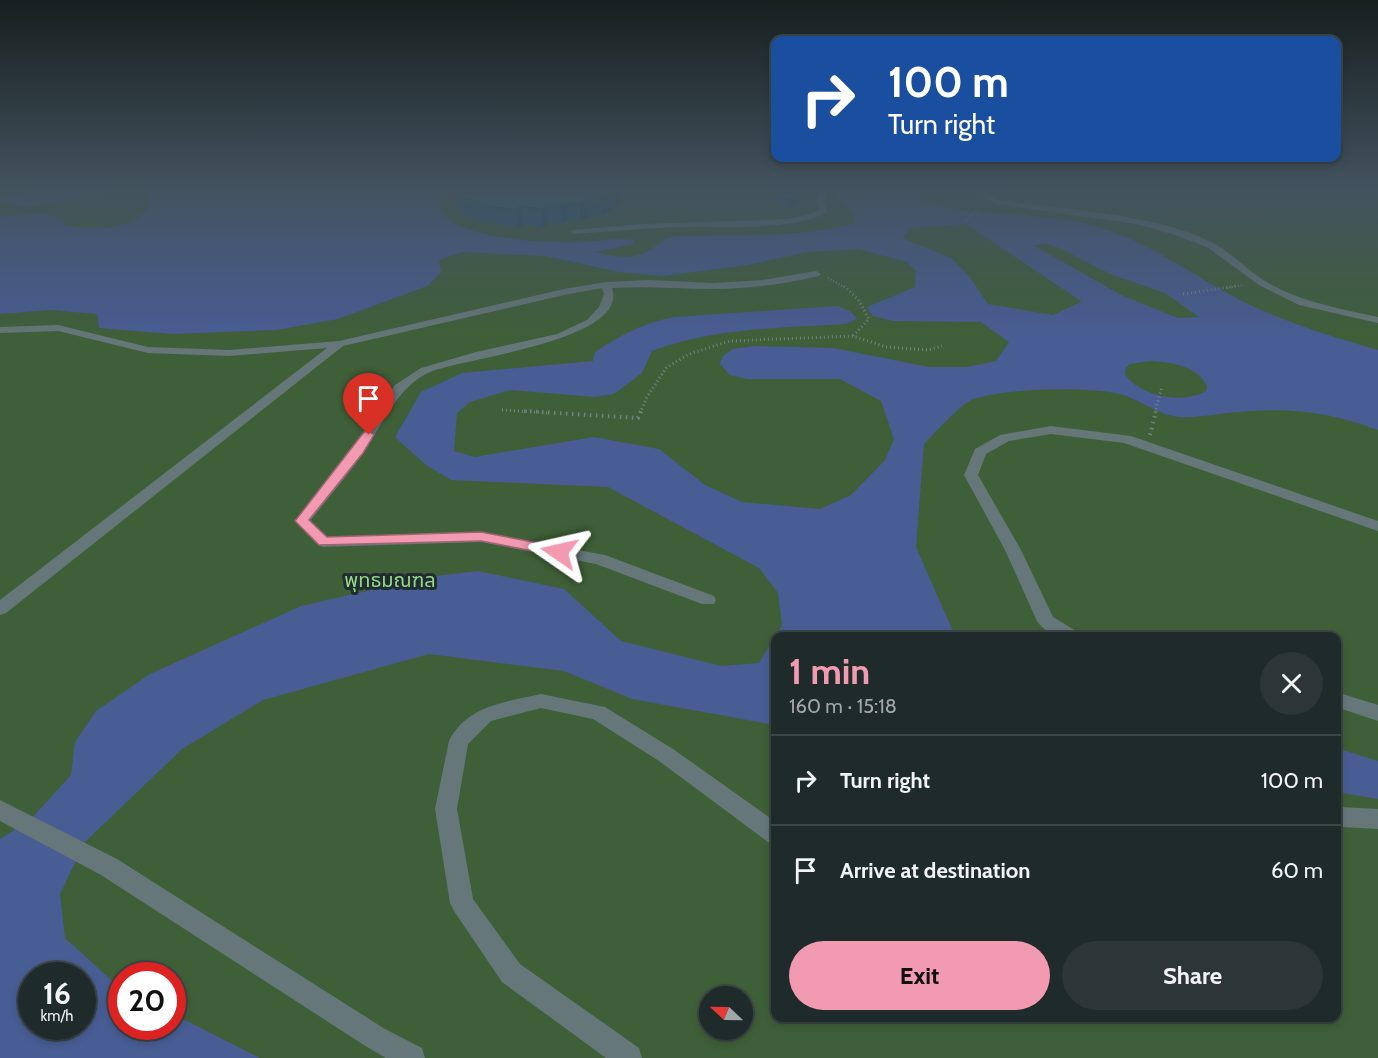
<!DOCTYPE html>
<html lang="en">
<head>
<meta charset="utf-8">
<style>
	body { margin:0; font-family:Cabin,"Noto Sans Thai",sans-serif; background:#2c3637; color:#f1f3f6; height:100vh; display:flex; flex-direction:column; font-size:22px; white-space:nowrap }
	* { box-sizing:border-box; margin:0 }
	p { font-size:20px; color:#a1a7a9 }
	.icon { flex:none; width:33px; height:33px; fill:none; stroke:currentColor; stroke-width:2; stroke-linecap:round; stroke-linejoin:round }
	.map { position:relative; flex:1; overflow:hidden }
	.details { position:absolute; left:771px; top:632px; width:570px; height:390px; display:flex; flex-direction:column; background:#1f2a2b; border-radius:12px; box-shadow:0 3px 9px #0003,0 0 0 2px #3c4647 }
	.details>* { flex:none }
	.hud { position:absolute; left:771px; top:36px; width:570px; height:126px; border-radius:12px; box-shadow:0 3px 9px #0003,0 0 0 2px #3c4647; background:#1a4fa0; color:#fff; overflow:hidden }
	.needle { width:39px; rotate:292deg }
	.buttons { position:absolute; left:699px; top:986px; display:grid; gap:12px }
	.buttons a { display:grid; place-items:center; width:54px; height:54px; border-radius:50%; background:#1f2a2b; box-shadow:0 3px 9px #0003,0 0 0 2px #3c4647; font-size:30px }
	.speed { position:absolute; left:18px; top:962px; display:flex; gap:12px; font-size:30px; font-weight:700; text-align:center }
	.speed>* { display:grid; place-content:center; width:78px; height:78px; border-radius:50%; background:#1f2a2b; box-shadow:0 3px 9px #0003,0 0 0 2px #3c4647; line-height:1 }
	.speed small { font-size:15px; font-weight:400 }
	.speed .limit { border:9px solid #d22; background:#fff; color:#111 }
	.pin { position:absolute; display:grid; place-items:center; width:51px; height:51px; color:#fff; margin:-62px -26px; border-radius:50% 50% 50% 0; rotate:-45deg; box-shadow:0 0 6px #0007 }
	.pin .icon { rotate:45deg }
	.me { position:absolute; width:66px; margin:-33px; rotate:281deg; stroke-linejoin:round; filter:drop-shadow(0 0 4px #0008) }
	.turn { display:flex; align-items:center; gap:21px; height:126px; padding:0 18px; font-size:27px }
	.turn .icon { width:78px; height:78px; stroke-width:2.5 }
	.turn b { display:block; font-size:42px; line-height:51px }
	.round { display:grid; place-items:center; flex:none; width:63px; height:63px; border-radius:32px; background:#2c3637 }
	.headline { display:flex; align-items:center; justify-content:space-between; height:102px; padding:0 18px }
	h1 { font-size:36px; font-weight:700; line-height:45px; color:#f19ab1 }
	.button { display:flex; gap:12px; margin-top:auto; padding:12px 18px }
	.button a { flex:1; height:69px; border-radius:36px; background:#f19ab1; color:#111; font-size:24px; font-weight:700; line-height:69px; text-align:center }
	.button a+a { background:#2c3637; color:#f1f3f6 }
	ul { padding:0; list-style:none }
	li { display:flex; align-items:center; gap:18px; height:90px; padding:0 18px; border-top:2px solid #3c4647 }
	li div { flex:1 }
	li b { display:block; font-size:22px }
	li em { font-style:normal }
	.map>svg:first-child { display:block }
	.green { fill:#3f5f38; fill-rule:evenodd }
	.water { fill:#485d94; fill-rule:evenodd }
	.lines { fill:none; stroke-linecap:round; stroke-linejoin:round }
	.path-far2 { stroke:#758283; stroke-width:2; stroke-dasharray:1 2; stroke-linecap:butt }
	.path-far1 { stroke:#758283; stroke-width:3; stroke-dasharray:1 3; stroke-linecap:butt }
	.path { stroke:#758283; stroke-width:4; stroke-dasharray:1.5 4.5; stroke-linecap:butt }
	.minor { fill:#667779; fill-rule:evenodd }
	.wall { fill:#1f5e7e }
	.shaded-wall { fill:#194c67 }
	.building { fill:#246d93; stroke:#194c67; stroke-width:1.5 }
	.route { fill:#f19ab1; stroke:#9d6473; stroke-width:1.5 }
	.labels { text-anchor:middle; dominant-baseline:central; stroke-width:6; stroke-linejoin:round; paint-order:stroke }
	.park-label { font-size:20px; fill:#97d68a; stroke:#1f2d2f }
</style>
</head>
<body>
<div class="map">
<svg width="1378" height="1058" viewBox="0 0 1378 1058">
	<rect width="100%" height="100%" fill="#293839"/>
	<!-- green -->
	<path class="green" d="M 0,190 L 1378,190 L 1378,1058 L 0,1058 ZM 776,636 L 1336,636 L 1336,1017 L 776,1017 ZM 32,975 L 82,975 L 82,1026 L 32,1026 ZM 122,975 L 172,975 L 172,1026 L 122,1026 ZM 710,996 L 742,996 L 742,1029 L 710,1029 Z"/>
	<!-- water -->
	<g class="water">
		<path d="M 27,190 L 116,190 L 30,207 L 3,203 L 2,199 Z"/>
		<path d="M 138,190 L 448,190 L 444,192 L 438,206 C 442,211 446,217 450,220 C 474,239 552,244 582,242 C 599,241 616,237 633,240 L 633,244 L 596,252 C 613,257 632,260 648,251 C 663,243 659,239 678,236 C 732,234 803,239 854,223 L 855,213 L 838,198 L 834,190 L 920,190 L 920,200 C 933,203 947,208 960,210 C 1011,217 1065,213 1113,232 C 1156,248 1189,272 1229,294 C 1276,320 1326,335 1378,350 L 1378,430 C 1330,412 1290,407 1239,412 C 1218,413 1201,418 1180,417 C 1158,415 1141,400 1120,394 C 1088,386 1001,388 971,400 C 960,405 934,434 924,444 L 916,547 L 955,636 L 776,636 L 775,725 L 632,699 L 564,671 L 429,654 L 263,700 L 182,749 L 85,842 L 60,894 L 65,938 L 121,989 L 122,1026 L 172,1026 L 173,1014 L 260,1058 L 0,1058 L 0,839 L 31,819 L 71,775 L 75,742 L 96,711 L 150,674 L 301,606 L 428,577 L 478,571 L 564,589 L 621,641 L 721,666 L 759,663 L 782,625 L 778,593 L 759,568 L 608,487 L 451,480 L 426,465 L 395,437 L 421,392 L 462,373 L 593,361 L 595,352 C 621,335 643,323 674,317 L 838,306 L 851,312 L 857,319 L 845,324 C 780,328 713,328 652,351 L 642,373 L 614,394 L 595,397 L 510,390 L 470,402 L 457,413 L 454,451 L 475,457 L 594,437 L 659,449 L 705,485 L 742,502 L 820,509 L 851,495 L 885,460 L 894,439 L 881,401 L 840,379 L 747,379 L 730,375 L 720,364 L 723,356 L 733,349 L 754,346 L 833,348 L 929,367 L 967,367 L 996,361 L 1009,342 L 981,322 L 893,321 L 873,316 L 867,307 L 915,287 L 916,271 L 907,262 L 859,249 L 808,252 L 747,265 L 664,276 L 619,272 L 546,256 L 462,252 L 439,260 L 441,272 L 427,286 L 338,319 L 276,330 L 173,334 L 99,328 L 97,314 L 50,310 L 0,314 L 0,217 L 43,213 L 64,220 L 65,225 C 85,230 124,230 141,216 C 144,213 147,208 150,204 L 145,194 ZM 966,224 L 1081,301 L 1081,302 L 1053,315 L 988,304 L 969,276 L 951,258 L 902,238 L 910,228 ZM 1045,244 L 1060,248 L 1110,274 L 1165,293 L 1199,317 L 1178,318 L 1121,295 L 1033,245 ZM 1150,361 C 1170,362 1198,366 1207,386 L 1206,391 C 1183,405 1139,396 1125,374 L 1126,368 L 1130,364 ZM 32,975 L 82,975 L 82,1026 L 32,1026 Z"/>
		<path d="M 1336,748 L 1378,761 L 1378,799 L 1337,792 Z"/>
	</g>
	<g class="lines">
		<!-- path-far2 -->
		<g class="path-far2">
			<path d="M 1265,190 L 1275,196"/>
			<path d="M 964,222 L 981,206"/>
			<path d="M 828,278 L 846,288"/>
			<path d="M 1226,288 L 1244,285"/>
		</g>
		<!-- path-far1 -->
		<g class="path-far1">
			<path d="M 844,286 L 858,299 L 869,319 L 853,336"/>
			<path d="M 1183,294 L 1236,286"/>
			<path d="M 502,410 L 550,413"/>
			<path d="M 640,413 L 647,397 L 666,368 L 689,354 L 730,341 L 853,336 L 886,347 L 928,350 L 942,346"/>
			<path d="M 1155,413 L 1162,386"/>
		</g>
		<!-- path -->
		<g class="path">
			<path d="M 524,411 L 638,418 L 641,411"/>
			<path d="M 1150,435 L 1156,411"/>
		</g>
		<!-- minor -->
		<g class="minor">
			<path d="M 819,190 L 827,190 L 824,202 L 827,212 C 792,231 726,226 685,227 C 648,228 611,231 574,234 L 570,232 L 574,230 L 645,224 L 790,219 L 810,214 L 820,209 L 816,202 Z"/>
			<path d="M 972,190 L 981,190 L 998,200 C 1060,209 1159,214 1213,243 C 1232,253 1247,270 1265,281 C 1300,302 1339,308 1378,317 L 1378,323 L 1299,305 L 1259,285 L 1207,247 L 1175,235 L 1137,224 L 996,204 Z"/>
			<path d="M 816,271 L 821,274 L 819,276 C 785,284 749,289 714,289 C 679,289 646,286 612,288 C 630,341 462,358 430,372 C 397,387 383,424 364,452 C 347,476 328,498 310,521 L 327,537 L 481,532 L 605,555 L 714,596 L 716,600 L 714,604 L 702,604 L 596,564 L 481,542 L 323,547 L 318,545 L 295,521 L 353,449 L 395,385 L 421,368 L 476,352 L 557,334 L 587,320 L 599,307 L 604,294 L 602,288 L 564,295 L 343,346 L 6,613 L 0,615 L 0,600 L 327,348 L 229,356 L 148,353 L 58,331 L 0,333 L 0,327 L 58,325 L 148,347 L 229,350 L 339,341 L 564,289 L 606,282 L 649,280 L 714,283 L 763,280 Z"/>
			<path d="M 1051,426 L 1131,436 L 1378,521 L 1378,531 L 1124,443 L 1051,434 L 1009,441 L 986,454 L 978,475 L 1021,550 L 1053,617 L 1076,631 L 1079,636 C 1063,636 1047,636 1037,621 L 1005,550 L 964,475 L 975,449 L 1000,435 Z"/>
			<path d="M 1336,692 L 1378,705 L 1378,721 L 1336,707 Z"/>
			<path d="M 541,694 L 605,707 L 673,749 L 776,822 L 776,845 L 768,842 L 659,761 L 593,719 L 541,708 L 491,721 L 468,744 L 457,809 L 473,899 L 520,964 L 639,1048 L 642,1058 L 606,1058 L 502,982 L 454,911 L 450,903 L 435,809 L 449,741 C 467,705 506,702 541,694 Z"/>
			<path d="M 0,800 L 117,859 L 385,1029 L 422,1048 L 425,1058 L 386,1058 L 367,1047 L 101,875 L 0,821 Z"/>
			<path d="M 1340,807 L 1378,809 L 1378,829 L 1341,827 L 1336,829 L 1336,809 Z"/>
		</g>
	</g>
	<!-- wall -->
	<g class="wall">
		<path d="M 454,190 L 623,190 L 623,192 L 621,194 L 622,201 L 602,216 L 592,214 L 581,222 L 568,220 L 562,224 L 549,222 L 543,227 L 523,224 L 518,227 L 476,221 L 475,217 L 463,216 L 462,210 L 459,210 L 458,205 L 456,205 Z"/>
		<path d="M 787,191 L 799,203 L 796,206 L 788,208 L 773,203 L 773,194 Z"/>
	</g>
	<!-- shaded-wall -->
	<g class="shaded-wall">
		<path d="M 611,190 L 623,190 L 623,192 L 621,194 L 622,201 L 602,216 L 600,198 Z"/>
		<path d="M 800,194 L 799,203 L 796,206 L 788,208 L 789,199 Z"/>
		<path d="M 590,197 L 592,214 L 581,222 L 579,204 Z"/>
		<path d="M 567,202 L 568,220 L 562,224 L 560,206 Z"/>
		<path d="M 547,205 L 549,222 L 543,227 L 541,209 Z"/>
		<path d="M 521,206 L 523,224 L 518,227 L 516,210 Z"/>
	</g>
	<!-- building -->
	<g class="building">
		<path d="M 461,190 L 612,190 L 600,198 L 590,197 L 579,204 L 567,202 L 560,206 L 547,205 L 541,209 L 521,206 L 516,210 L 473,204 L 479,201 L 460,198 L 468,194 L 456,193 Z"/>
		<path d="M 787,191 L 800,194 L 797,198 L 789,199 L 773,194 Z"/>
	</g>
	<!-- sky -->
	<linearGradient id="sky" x2="0" y2="1"><stop stop-color="#171f1f"/><stop offset="0.56" stop-color="#43535f"/><stop offset="1" stop-color="#43535f" stop-opacity="0"/></linearGradient>
	<rect width="1378" height="339" fill="url(#sky)"/>
	<!-- route -->
	<path class="route" d="M 369,431 L 374,435 L 363,453 L 309,520 L 327,537 L 481,532 L 559,547 L 566,552 L 559,556 L 481,541 L 319,545 L 295,521 L 364,432 Z"/>
	<g class="labels">
		<!-- park labels -->
		<g class="park-label">
			<text x="390" y="580">พุทธมณฑล</text>
		</g>
	</g>
</svg>
<div class="buttons">
<a><svg class="needle" viewBox="-14 -14 28 28"><path d="M0-13l5 13h-10z" fill="#e53935"/><path d="M0 13l5-13h-10z" fill="#a1a7a9"/></svg></a>
</div>
<div class="speed"><div>16<small>km/h</small></div><div class="limit">20</div></div>
<div class="pin" style="left:369px;top:435px;background:#d93025"><svg class="icon" aria-label="arrive" viewBox="0 0 24 24"><path d="M6 21V4h12l-3 4 3 4H6"/></svg></div>
<svg class="me" style="left:559px;top:552px" viewBox="-20 -20 40 40"><path d="M0-17L14 15 0 8-14 15z" fill="#f19ab1" stroke="#fff" stroke-width="4"/></svg>
<div class="hud">
<div class="turn"><svg class="icon" aria-label="right" viewBox="0 0 24 24"><path d="M7 20v-9h11M14 6l5 5-5 5"/></svg><div><b>100 m</b>Turn right</div></div>
</div>
<section class="details">
<div class="headline"><div><h1>1 min</h1><p>160 m · 15:18</p></div><a class="round"><svg class="icon" aria-label="close" viewBox="0 0 24 24"><path d="M6 6l12 12M18 6L6 18"/></svg></a></div>
<ul>
<li><svg class="icon" aria-label="right" viewBox="0 0 24 24"><path d="M7 20v-9h11M14 6l5 5-5 5"/></svg><div><b>Turn right</b></div><em>100 m</em></li>
<li><svg class="icon" aria-label="arrive" viewBox="0 0 24 24"><path d="M6 21V4h12l-3 4 3 4H6"/></svg><div><b>Arrive at destination</b></div><em>60 m</em></li>
</ul>
<div class="button"><a>Exit</a><a>Share</a></div>
</section>
</div>
</body>
</html>
